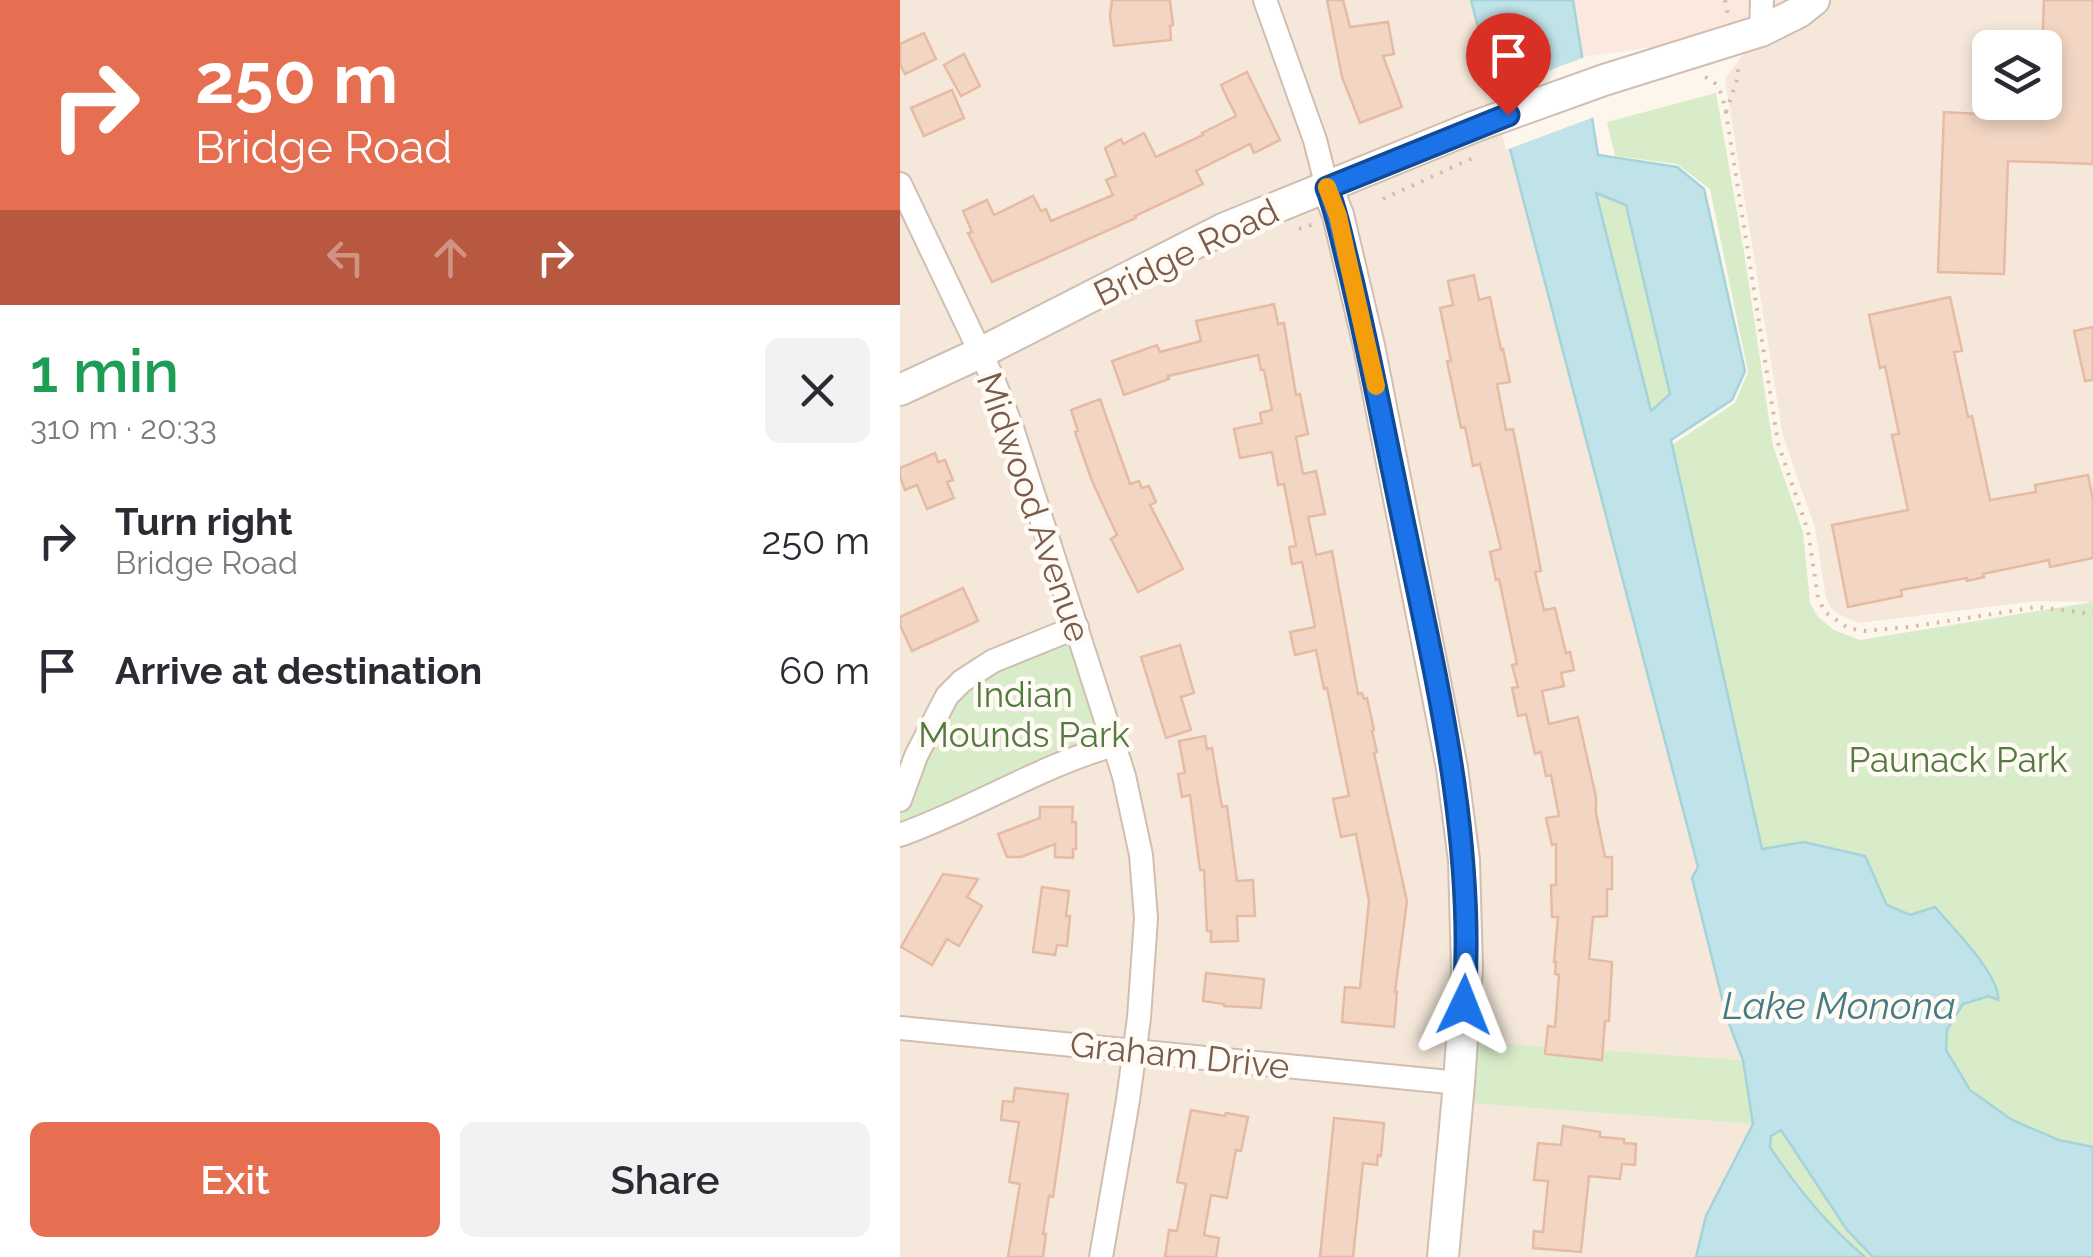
<!DOCTYPE html>
<html lang="en">
<head>
<meta charset="utf-8">
<style>
	body { margin:0; font-family:Raleway,sans-serif; background:#f2f2f3; color:#2b2b33; height:100vh; display:flex; flex-direction:column; font-size:38px; white-space:nowrap }
	* { box-sizing:border-box; margin:0 }
	p { font-size:32px; color:#7c7c81 }
	.icon { flex:none; width:55px; height:55px; fill:none; stroke:currentColor; stroke-width:2; stroke-linecap:round; stroke-linejoin:round }
	.map { position:relative; flex:1; overflow:hidden }
	.drawer { display:flex; flex-direction:column; background:#fff; width:900px }
	.drawer>* { flex:none }
	.hud { background:#e76f51; color:#fff; overflow:hidden }
	.buttons { position:absolute; left:1072px; top:30px; display:grid; gap:20px }
	.buttons a { display:grid; place-items:center; width:90px; height:90px; border-radius:15px; background:#fff; box-shadow:0 5px 15px #0003; font-size:50px }
	.pin { position:absolute; display:grid; place-items:center; width:85px; height:85px; color:#fff; margin:-102px -42px; border-radius:50% 50% 50% 0; rotate:-45deg; box-shadow:0 0 10px #0007 }
	.pin .icon { rotate:45deg }
	.me { position:absolute; width:110px; margin:-55px; rotate:2deg; stroke-linejoin:round; filter:drop-shadow(0 0 8px #0008) }
	.turn { display:flex; align-items:center; gap:35px; height:210px; padding:0 30px; font-size:45px }
	.turn .icon { width:130px; height:130px; stroke-width:2.5 }
	.turn b { display:block; font-size:70px; line-height:85px }
	.lanes { display:flex; align-items:center; height:95px; padding:0 30px; background:#0003; justify-content:center; gap:50px; direction:ltr }
	.lanes .off { opacity:.35 }
	.round { display:grid; place-items:center; flex:none; width:105px; height:105px; border-radius:15px; background:#f2f2f3 }
	.summary { display:flex; align-items:center; justify-content:space-between; height:170px; padding:0 30px }
	h1 { font-size:60px; font-weight:600; line-height:75px; color:#1e9e55 }
	.primary-button { display:flex; gap:20px; margin-top:auto; padding:20px 30px }
	.primary-button a { flex:1; height:115px; border-radius:15px; background:#e76f51; color:#fff; font-size:40px; font-weight:600; line-height:115px; text-align:center }
	.primary-button a+a { background:#f2f2f3; color:#2b2b33 }
	ul { padding:0; list-style:none }
	li { display:flex; align-items:center; gap:30px; height:130px; padding:0 30px }
	li div { flex:1 }
	li b { display:block; font-size:38px }
	li em { font-style:normal }
	main { display:flex; flex:1; min-height:0 }
	.map>svg:first-child { display:block }
	.residential { fill:#f5e8da; fill-rule:evenodd }
	.commercial { fill:#fde8e0 }
	.green { fill:#d8ecc9 }
	.water { fill:#bfe3e8; stroke:#a5d3da; stroke-width:2.5; fill-rule:evenodd }
	.pier { fill:#fdf6ec }
	.building { fill:#f3d5c3; stroke:#e6bba3; stroke-width:2.5 }
	.lines { fill:none; stroke-linecap:round; stroke-linejoin:round }
	.minor-casing { stroke:#d1beb0; stroke-width:26 }
	.tertiary-casing { stroke:#d1beb0; stroke-width:34 }
	.path { stroke:#d9b8a5; stroke-width:4; stroke-dasharray:2.5 8; stroke-linecap:butt }
	.minor { stroke:#fff; stroke-width:22 }
	.tertiary { stroke:#fff; stroke-width:30 }
	.route-casing { stroke:#114b97; stroke-width:25 }
	.route { stroke:#1a73e8; stroke-width:18 }
	.slow { stroke:#f59e0b; stroke-width:18 }
	.labels { text-anchor:middle; dominant-baseline:central; stroke-width:9; stroke-linejoin:round; paint-order:stroke }
	.street-label { font-size:35px; fill:#7a5c4d; stroke:#fffaf3 }
	.park-label { font-size:35px; fill:#537a41; stroke:#fffaf3 }
	.water-label { font-size:38px; font-style:italic; fill:#437c86; stroke:#fffaf3 }
</style>
</head>
<body>
<main>
<section class="drawer">
<div class="hud">
<div class="turn"><svg class="icon" aria-label="right" viewBox="0 0 24 24"><path d="M7 20v-9h11M14 6l5 5-5 5"/></svg><div><b>250 m</b>Bridge Road</div></div>
<div class="lanes"><svg class="icon off" aria-label="left" viewBox="0 0 24 24"><path d="M17 20v-9H6M10 6l-5 5 5 5"/></svg><svg class="icon off" aria-label="ahead" viewBox="0 0 24 24"><path d="M12 20V5M6 11l6-6 6 6"/></svg><svg class="icon" aria-label="right" viewBox="0 0 24 24"><path d="M7 20v-9h11M14 6l5 5-5 5"/></svg></div>
</div>
<div class="summary"><div><h1>1 min</h1><p>310 m · 20:33</p></div><a class="round"><svg class="icon" aria-label="close" viewBox="0 0 24 24"><path d="M6 6l12 12M18 6L6 18"/></svg></a></div>
<ul>
<li><svg class="icon" aria-label="right" viewBox="0 0 24 24"><path d="M7 20v-9h11M14 6l5 5-5 5"/></svg><div><b>Turn right</b><p>Bridge Road</p></div><em>250 m</em></li>
<li><svg class="icon" aria-label="arrive" viewBox="0 0 24 24"><path d="M6 21V4h12l-3 4 3 4H6"/></svg><div><b>Arrive at destination</b></div><em>60 m</em></li>
</ul>
<div class="primary-button"><a>Exit</a><a>Share</a></div>
</section>
<div class="map">
<svg width="1193" height="1257" viewBox="0 0 1193 1257">
	<rect width="100%" height="100%" fill="#fdf6ec"/>
	<!-- residential -->
	<g class="residential">
		<path d="M 0,0 L 571,0 L 798,867 L 792,878 L 809,951 L 827,1018 L 843,1060 L 551,1041 L 567,1103 L 853,1124 L 806,1216 L 796,1257 L 0,1257 Z"/>
		<path d="M 914,0 L 1193,0 L 1193,602 L 1135,601 L 959,623 L 940,615 L 931,608 L 926,598 L 915,528 L 883,436 L 825,79 L 861,31 ZM 1090,48 L 1145,48 L 1145,102 L 1090,102 Z"/>
	</g>
	<!-- commercial -->
	<path class="commercial" d="M 673,0 L 914,0 L 861,31 L 683,57 Z"/>
	<!-- green -->
	<g class="green">
		<path d="M 816,93 L 844,252 L 873,446 L 903,532 L 910,603 L 918,617 L 934,630 L 960,640 L 1193,602 L 1193,1147 C 1136,1135 1068,1108 1046,1048 C 1039,1031 1039,1012 1032,996 C 1012,948 987,902 965,856 L 904,842 L 862,849 L 772,445 L 835,403 L 848,372 L 810,189 L 777,164 L 715,156 L 707,122 Z"/>
		<path d="M 696,192 L 726,205 L 770,394 L 750,412 Z"/>
		<path d="M 177,627 L 214,745 L 0,835 L 0,800 L 47,696 Z"/>
		<path d="M 562,1041 L 843,1060 L 853,1124 L 567,1103 Z"/>
		<path d="M 881,1130 L 947,1230 L 973,1257 L 965,1257 C 927,1225 897,1188 869,1147 L 871,1136 Z"/>
	</g>
	<!-- water -->
	<path class="water" d="M 571,0 L 673,0 L 698,155 L 777,167 L 804,189 L 845,371 L 832,400 L 771,440 L 862,849 L 904,842 L 965,856 L 987,905 L 1010,915 L 1035,907 C 1051,926 1101,976 1098,1000 L 1089,996 L 1063,1004 L 1047,1030 L 1046,1050 L 1070,1090 L 1112,1120 L 1159,1140 L 1193,1147 L 1193,1257 L 973,1257 L 947,1230 L 881,1130 L 871,1136 L 870,1147 C 897,1188 927,1225 965,1257 L 796,1257 L 806,1216 L 853,1124 L 843,1060 L 827,1018 L 792,878 L 798,867 ZM 696,193 L 726,205 L 770,394 L 751,411 Z"/>
	<!-- pier -->
	<path class="pier" d="M 688,56 L 697,116 L 606,150 L 591,92 Z"/>
	<!-- building -->
	<g class="building">
		<path d="M 212,0 L 270,0 L 273,25 L 270,26 L 271,40 L 214,46 L 210,16 Z"/>
		<path d="M 427,0 L 443,0 L 450,27 L 488,22 L 494,54 L 483,56 L 502,107 L 460,123 L 442,77 Z"/>
		<path d="M 1144,0 L 1193,0 L 1193,164 L 1108,161 L 1104,274 L 1038,272 L 1044,112 L 1140,117 L 1140,102 L 1145,102 L 1145,48 L 1142,48 Z"/>
		<path d="M 24,33 L 36,59 L 5,74 L 0,64 L 0,44 Z"/>
		<path d="M 64,54 L 80,86 L 61,96 L 44,65 Z"/>
		<path d="M 347,72 L 380,140 L 354,153 L 350,144 L 296,171 L 303,184 L 235,216 L 236,218 L 92,282 L 68,233 L 72,232 L 63,211 L 87,200 L 94,215 L 133,196 L 141,211 L 146,209 L 151,221 L 213,195 L 206,180 L 216,176 L 205,148 L 221,139 L 223,144 L 244,133 L 256,157 L 303,135 L 302,133 L 336,116 L 321,85 Z"/>
		<path d="M 52,90 L 64,118 L 24,136 L 11,108 Z"/>
		<path d="M 574,275 L 579,300 L 590,297 L 601,350 L 603,349 L 610,382 L 597,384 L 606,430 L 613,429 L 626,493 L 641,571 L 635,572 L 644,610 L 655,608 L 666,653 L 670,652 L 674,670 L 661,673 L 664,686 L 642,691 L 649,724 L 678,717 L 696,797 L 696,813 L 705,857 L 712,857 L 712,889 L 707,889 L 707,916 L 693,917 L 689,959 L 712,962 L 709,1021 L 705,1021 L 702,1060 L 645,1054 L 648,1026 L 655,1027 L 659,975 L 655,974 L 656,962 L 654,962 L 658,917 L 652,917 L 651,885 L 656,885 L 656,844 L 652,845 L 646,818 L 659,816 L 651,775 L 646,776 L 641,752 L 635,754 L 626,714 L 618,716 L 612,688 L 618,687 L 612,665 L 617,664 L 599,579 L 596,580 L 590,552 L 601,549 L 580,464 L 573,466 L 565,427 L 561,428 L 547,361 L 551,361 L 540,308 L 553,305 L 548,281 Z"/>
		<path d="M 1050,297 L 1062,351 L 1054,352 L 1068,417 L 1072,416 L 1090,500 L 1136,492 L 1135,485 L 1188,475 L 1193,500 L 1193,558 L 1150,567 L 1149,560 L 1083,574 L 1084,577 L 1067,581 L 1067,578 L 1001,590 L 1002,596 L 948,607 L 932,525 L 1008,510 L 992,435 L 999,434 L 985,366 L 980,368 L 969,315 Z"/>
		<path d="M 374,304 L 378,324 L 384,323 L 396,395 L 400,394 L 408,434 L 396,437 L 403,474 L 416,471 L 425,514 L 408,517 L 416,555 L 432,551 L 458,694 L 462,693 L 464,699 L 467,698 L 474,730 L 472,731 L 477,752 L 474,753 L 507,901 L 495,992 L 497,992 L 494,1027 L 442,1022 L 445,987 L 460,988 L 469,901 L 456,834 L 441,837 L 433,799 L 449,796 L 427,688 L 424,689 L 416,650 L 395,655 L 390,632 L 415,627 L 402,562 L 392,564 L 389,547 L 396,546 L 384,484 L 378,485 L 372,452 L 340,458 L 334,429 L 362,423 L 360,413 L 372,410 L 364,370 L 361,370 L 358,355 L 268,376 L 269,379 L 224,395 L 212,361 L 257,345 L 260,352 L 301,341 L 296,321 Z"/>
		<path d="M 1193,327 L 1193,380 L 1185,381 L 1174,331 Z"/>
		<path d="M 200,399 L 230,484 L 239,481 L 242,488 L 249,486 L 256,502 L 250,505 L 283,569 L 238,592 L 211,539 L 217,535 L 192,481 L 175,432 L 178,431 L 171,410 Z"/>
		<path d="M 35,453 L 38,462 L 45,460 L 53,480 L 47,482 L 54,498 L 27,509 L 17,485 L 5,490 L 0,477 L 0,468 Z"/>
		<path d="M 63,588 L 78,621 L 12,651 L 0,625 L 0,617 Z"/>
		<path d="M 280,645 L 294,693 L 281,697 L 291,730 L 266,738 L 241,657 Z"/>
		<path d="M 305,736 L 307,749 L 312,748 L 322,807 L 327,806 L 337,881 L 353,880 L 355,916 L 337,916 L 338,941 L 311,942 L 311,931 L 307,931 L 304,870 L 300,870 L 290,795 L 282,797 L 278,774 L 285,773 L 279,741 Z"/>
		<path d="M 140,807 L 173,807 L 172,822 L 176,822 L 176,849 L 173,849 L 173,858 L 155,857 L 155,844 L 121,857 L 107,857 L 98,834 L 140,818 Z"/>
		<path d="M 43,874 L 78,879 L 67,897 L 82,906 L 59,946 L 47,939 L 32,965 L 1,947 Z"/>
		<path d="M 142,887 L 169,891 L 166,916 L 170,916 L 167,946 L 157,945 L 155,955 L 133,952 Z"/>
		<path d="M 306,973 L 364,979 L 361,1008 L 324,1006 L 324,1004 L 303,1001 Z"/>
		<path d="M 115,1088 L 168,1094 L 153,1197 L 149,1196 L 143,1234 L 146,1234 L 143,1257 L 108,1257 L 120,1184 L 109,1182 L 119,1122 L 101,1120 L 103,1101 L 113,1102 Z"/>
		<path d="M 291,1110 L 325,1116 L 326,1113 L 348,1117 L 341,1151 L 336,1150 L 327,1198 L 311,1195 L 304,1235 L 319,1238 L 316,1257 L 265,1257 L 269,1230 L 277,1231 L 286,1184 L 277,1182 Z"/>
		<path d="M 434,1118 L 484,1123 L 481,1156 L 478,1155 L 477,1165 L 463,1163 L 453,1257 L 420,1257 Z"/>
		<path d="M 663,1126 L 700,1132 L 700,1137 L 724,1139 L 724,1143 L 736,1144 L 735,1165 L 722,1164 L 720,1179 L 689,1176 L 681,1252 L 633,1248 L 634,1231 L 643,1232 L 648,1181 L 634,1180 L 638,1143 L 661,1145 Z"/>
	</g>
	<g class="lines">
		<!-- minor casing -->
		<g class="minor-casing">
			<g id="minor">
				<path d="M 365,0 L 415,140 L 427,187"/>
				<path d="M 861,31 L 862,0"/>
				<path d="M 0,184 L 93,379 L 112,428 L 224,776 L 241,855 L 246,918 L 239,1018 L 228,1100 L 201,1257"/>
				<path d="M 0,800 L 16,756 L 47,696 L 62,681 L 93,661 L 177,627"/>
				<path d="M 0,835 C 73,809 140,766 214,745"/>
				<path d="M 0,1028 L 559,1083"/>
			</g>
		</g>
		<!-- tertiary casing -->
		<g class="tertiary-casing">
			<g id="tertiary">
				<path d="M 427,187 L 438,215 L 469,346 L 552,768 L 564,860 L 567,969 L 559,1083 L 543,1257"/>
				<path d="M 0,390 L 80,353 L 323,229 L 576,126 L 704,80 L 861,31 L 899,12 L 914,0"/>
			</g>
		</g>
		<!-- path -->
		<g class="path">
			<path d="M 825,0 L 828,15"/>
			<path d="M 805,77 C 821,83 822,97 826,112 L 878,443 L 908,531 L 918,598 L 925,612 L 948,628 L 964,631 L 1009,627 L 1137,607 L 1193,614"/>
			<path d="M 826,112 L 838,77 L 838,63"/>
			<path d="M 483,199 L 575,157"/>
			<path d="M 399,229 L 414,224"/>
		</g>
		<!-- minor -->
		<use href="#minor" class="minor"/>
		<!-- tertiary -->
		<use href="#tertiary" class="tertiary"/>
	</g>
	<g class="lines">
		<!-- route casing -->
		<g class="route-casing">
			<path id="route" d="M 564,1005 C 577,826 529,651 494,477 C 480,410 467,343 451,276 C 443,246 438,216 427,188 L 608,115"/>
		</g>
		<!-- route -->
		<use href="#route" class="route"/>
		<!-- slow -->
		<path class="slow" d="M 427,187 L 438,216 L 476,386"/>
	</g>
	<g class="labels">
		<!-- street labels -->
		<g class="street-label">
			<text transform="translate(286 252) rotate(-26)">Bridge Road</text>
			<text transform="translate(134 507) rotate(71)">Midwood Avenue</text>
			<text transform="translate(280 1055) rotate(6)">Graham Drive</text>
		</g>
		<!-- park labels -->
		<g class="park-label">
			<text x="124" y="694">Indian<tspan x="124" dy="40">Mounds Park</tspan></text>
			<text x="1058" y="759">Paunack Park</text>
		</g>
		<!-- water labels -->
		<g class="water-label">
			<text x="939" y="1005">Lake Monona</text>
		</g>
	</g>
</svg>
<div class="buttons">
<a><svg class="icon" aria-label="layers" viewBox="0 0 24 24"><path d="M12 4l9 5-9 5-9-5zM3 14l9 5 9-5"/></svg></a>
</div>
<div class="pin" style="left:608px;top:115px;background:#d93025"><svg class="icon" aria-label="arrive" viewBox="0 0 24 24"><path d="M6 21V4h12l-3 4 3 4H6"/></svg></div>
<svg class="me" style="left:564px;top:1005px" viewBox="-20 -20 40 40"><path d="M0-17L14 15 0 8-14 15z" fill="#1a73e8" stroke="#fff" stroke-width="4"/></svg>
</div>
</main>
</body>
</html>
